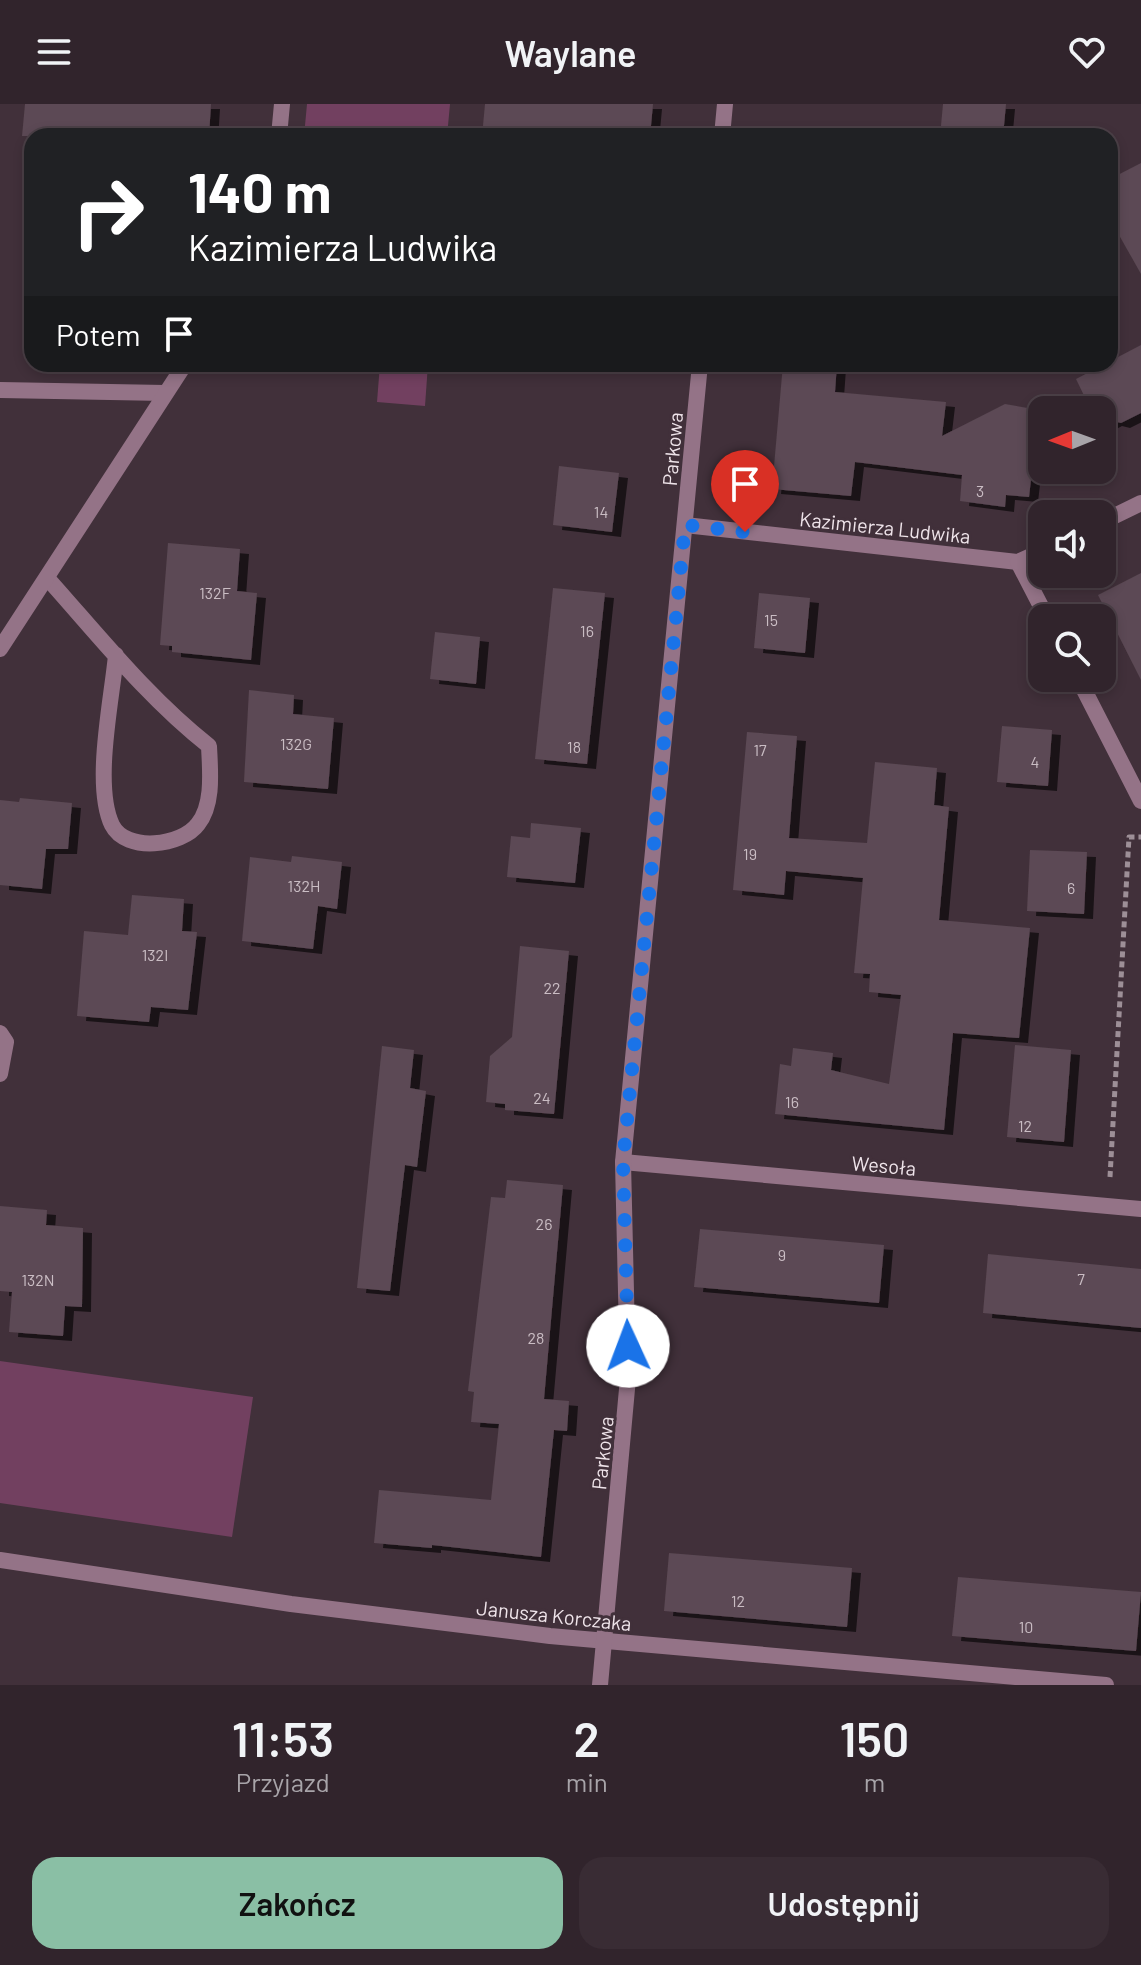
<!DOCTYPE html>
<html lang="pl">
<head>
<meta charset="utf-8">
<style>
	body { margin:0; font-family:Barlow,sans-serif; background:#392c34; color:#f1f3f6; height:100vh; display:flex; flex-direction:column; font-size:30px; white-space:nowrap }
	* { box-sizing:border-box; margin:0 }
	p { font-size:26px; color:#a8a4a9 }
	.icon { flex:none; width:44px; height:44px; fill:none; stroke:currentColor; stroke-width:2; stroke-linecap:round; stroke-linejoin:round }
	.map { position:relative; height:1581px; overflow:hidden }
	.side { display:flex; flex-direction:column; background:#31242c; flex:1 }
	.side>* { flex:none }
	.top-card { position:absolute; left:24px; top:24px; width:1094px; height:244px; border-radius:24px; box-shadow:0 4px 12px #0003,0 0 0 2px #4c4148; background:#202124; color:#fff; overflow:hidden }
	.needle { width:52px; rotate:269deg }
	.controls { position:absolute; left:1028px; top:292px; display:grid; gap:16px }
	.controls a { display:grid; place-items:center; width:88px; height:88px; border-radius:16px; background:#31242c; box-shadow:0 4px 12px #0003,0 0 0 2px #4c4148; font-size:40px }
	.pin { position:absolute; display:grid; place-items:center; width:68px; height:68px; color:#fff; margin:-82px -34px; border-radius:50% 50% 50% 0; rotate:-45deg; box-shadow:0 0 8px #0007 }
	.pin .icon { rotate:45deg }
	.me { position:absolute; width:88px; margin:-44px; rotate:358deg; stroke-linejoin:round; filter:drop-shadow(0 0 6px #0008) }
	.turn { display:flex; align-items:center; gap:28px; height:168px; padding:0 32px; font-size:36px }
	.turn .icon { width:104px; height:104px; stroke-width:2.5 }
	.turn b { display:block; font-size:56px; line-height:68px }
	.then { display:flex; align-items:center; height:76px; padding:0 32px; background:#0003; gap:16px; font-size:30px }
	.eta { display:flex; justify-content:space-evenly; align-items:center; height:136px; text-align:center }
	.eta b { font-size:48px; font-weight:600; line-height:56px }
	.action { display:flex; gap:16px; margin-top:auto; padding:16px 32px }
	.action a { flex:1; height:92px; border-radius:24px; background:#8abfa5; color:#111; font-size:32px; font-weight:600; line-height:92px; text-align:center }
	.action a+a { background:#392c34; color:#f1f3f6 }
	header { display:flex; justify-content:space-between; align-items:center; height:104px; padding:0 32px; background:#31242c; font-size:36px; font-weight:600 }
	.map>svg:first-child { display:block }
	.green { fill:#724060 }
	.building { fill:#5b4954; filter:url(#shadow) }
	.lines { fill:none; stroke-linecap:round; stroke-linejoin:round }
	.path { stroke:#9d8f97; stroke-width:5; stroke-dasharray:6 4; stroke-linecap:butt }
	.service { stroke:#947387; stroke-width:16 }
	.minor { stroke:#947387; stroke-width:16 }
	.route { stroke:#1a73e8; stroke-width:14; stroke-dasharray:0 25.2 }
	.labels { text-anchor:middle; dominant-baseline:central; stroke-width:6; stroke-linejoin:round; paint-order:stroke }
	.number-label { font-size:16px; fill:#cabdc4 }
	.street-label { font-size:20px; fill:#efe4ea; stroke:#41303a }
</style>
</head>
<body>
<header><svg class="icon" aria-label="menu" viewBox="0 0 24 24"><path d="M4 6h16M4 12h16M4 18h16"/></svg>Waylane<svg class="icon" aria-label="heart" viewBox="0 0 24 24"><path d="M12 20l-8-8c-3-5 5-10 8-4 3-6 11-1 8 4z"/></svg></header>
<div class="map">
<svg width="1141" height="1581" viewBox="0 0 1141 1581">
	<defs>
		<filter id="shadow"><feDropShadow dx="9" dy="5" stdDeviation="0" flood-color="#0009"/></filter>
	</defs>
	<rect width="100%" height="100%" fill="#41303a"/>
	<!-- green -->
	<g class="green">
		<path d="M 307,0 L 450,0 L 447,32 L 304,32 Z"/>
		<path d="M 380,260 L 428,260 L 425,302 L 377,298 Z"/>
		<path d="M 0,1257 L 253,1293 L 232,1433 L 0,1399 Z"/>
	</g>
	<!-- building -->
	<g class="building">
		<path d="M 25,0 L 211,0 L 209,32 L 22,32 Z"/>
		<path d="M 485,0 L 653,0 L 650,32 L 482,32 Z"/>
		<path d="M 943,0 L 1006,0 L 1003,32 L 940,32 Z"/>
		<path d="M 1141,59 L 1141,170 L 1110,115 L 1110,75 Z"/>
		<path d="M 1141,241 L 1141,309 L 1121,319 L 1113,317 L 1102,323 L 1102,306 L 1091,306 L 1076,275 Z"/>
		<path d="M 783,260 L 837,260 L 835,288 L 946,298 L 942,332 L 1005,300 L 1039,306 L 1029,393 L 1006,391 L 1005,403 L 960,397 L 962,371 L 855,358 L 851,392 L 772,385 Z"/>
		<path d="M 559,362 L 619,369 L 612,428 L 553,421 Z"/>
		<path d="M 168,439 L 240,445 L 237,487 L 257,489 L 251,556 L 172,548 L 172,542 L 160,541 Z"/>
		<path d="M 1141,469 L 1141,576 L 1098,491 Z"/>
		<path d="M 553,484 L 605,489 L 587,660 L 535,655 Z"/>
		<path d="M 759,489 L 810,494 L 805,549 L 754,544 Z"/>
		<path d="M 435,528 L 480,533 L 476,580 L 430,575 Z"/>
		<path d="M 249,586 L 294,591 L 293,610 L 334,614 L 328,685 L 244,678 Z"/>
		<path d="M 1002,622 L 1052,626 L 1048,682 L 997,678 Z"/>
		<path d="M 747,628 L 797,632 L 789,734 L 867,739 L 875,658 L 937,664 L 934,701 L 949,703 L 939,816 L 1030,824 L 1019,934 L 953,929 L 944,1026 L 775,1010 L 780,960 L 791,962 L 793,944 L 833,949 L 831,966 L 889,980 L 901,891 L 869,888 L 870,870 L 854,869 L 863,774 L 786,767 L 784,791 L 733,786 Z"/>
		<path d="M 20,694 L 72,699 L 68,745 L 46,745 L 42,785 L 0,781 L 0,696 L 19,698 Z"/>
		<path d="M 531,719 L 581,724 L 575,779 L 507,773 L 511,732 L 530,734 Z"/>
		<path d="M 1030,746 L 1087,748 L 1084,810 L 1027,807 Z"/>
		<path d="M 292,752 L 342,758 L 337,805 L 318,802 L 313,845 L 242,837 L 250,753 L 291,758 Z"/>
		<path d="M 132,791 L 184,795 L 182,827 L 197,828 L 188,906 L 151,903 L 149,918 L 77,912 L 84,827 L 128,831 Z"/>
		<path d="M 520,842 L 569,847 L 554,1010 L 505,1006 L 505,1000 L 486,998 L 490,952 L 512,933 Z"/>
		<path d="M 1015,941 L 1071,946 L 1064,1038 L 1007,1033 Z"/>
		<path d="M 382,942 L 414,946 L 410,984 L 426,987 L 417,1063 L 405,1061 L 390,1187 L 357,1184 Z"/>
		<path d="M 507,1076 L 563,1081 L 544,1295 L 569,1297 L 567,1327 L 554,1326 L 541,1453 L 432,1441 L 432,1444 L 374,1439 L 379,1386 L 491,1396 L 499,1320 L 471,1318 L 474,1288 L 468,1287 L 491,1093 L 505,1094 Z"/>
		<path d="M 0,1102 L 47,1106 L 46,1121 L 83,1124 L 82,1203 L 65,1202 L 63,1232 L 9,1228 L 12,1188 L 0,1187 Z"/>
		<path d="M 700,1125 L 884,1141 L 879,1199 L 694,1183 Z"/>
		<path d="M 988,1150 L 1141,1165 L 1141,1224 L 983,1209 Z"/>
		<path d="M 669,1449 L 852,1464 L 847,1523 L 664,1507 Z"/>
		<path d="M 958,1473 L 1141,1488 L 1136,1547 L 952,1532 Z"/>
	</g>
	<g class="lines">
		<!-- path -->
		<path class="path" d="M 1110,1073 L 1129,733 L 1141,733"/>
		<!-- service -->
		<g class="service">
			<path d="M 279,32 L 282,0"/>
			<path d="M 0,286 L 165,289"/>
			<path d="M 48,475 C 99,532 148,594 209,642 C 210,666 214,700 198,720 C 182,742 126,749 112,721 C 93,681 112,595 116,551"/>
			<path d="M 0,545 L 185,260"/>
			<path d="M 0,929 L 6,938 L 0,970"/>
		</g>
		<!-- minor -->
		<g class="minor">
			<path d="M 722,32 L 725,0"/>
			<path d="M 1102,418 L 1141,399"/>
			<path d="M 685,421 L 1018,458"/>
			<path d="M 1018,458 L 1047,514"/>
			<path d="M 1018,458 L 1042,447"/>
			<path d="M 1078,574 L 1141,697"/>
			<path d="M 623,1058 L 1141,1105"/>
			<path d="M 0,1456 L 291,1500 L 550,1532 L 1106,1581"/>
			<path d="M 600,1581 L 628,1274 L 623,1058 L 700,260"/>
		</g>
	</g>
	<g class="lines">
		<!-- route -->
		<path class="route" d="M 628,1242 L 623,1058 L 685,421 L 745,428"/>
	</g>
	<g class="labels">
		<!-- number labels -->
		<g class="number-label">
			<text x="980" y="386">3</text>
			<text x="601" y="407">14</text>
			<text x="215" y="488">132F</text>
			<text x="771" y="515">15</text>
			<text x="587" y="526">16</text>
			<text x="296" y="639">132G</text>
			<text x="574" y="642">18</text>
			<text x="760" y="645">17</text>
			<text x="1035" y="657">4</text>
			<text x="750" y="749">19</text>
			<text x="304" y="781">132H</text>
			<text x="1071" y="783">6</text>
			<text x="155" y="850">132I</text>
			<text x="552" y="883">22</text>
			<text x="542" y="993">24</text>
			<text x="792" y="997">16</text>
			<text x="1025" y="1021">12</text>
			<text x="544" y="1119">26</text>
			<text x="782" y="1150">9</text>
			<text x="1081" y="1174">7</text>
			<text x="38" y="1175">132N</text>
			<text x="536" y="1233">28</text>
			<text x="738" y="1496">12</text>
			<text x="1026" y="1522">10</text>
		</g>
		<!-- street labels -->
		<g class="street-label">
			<text transform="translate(672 345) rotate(-85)">Parkowa</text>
			<text transform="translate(885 423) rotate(6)">Kazimierza Ludwika</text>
			<text transform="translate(884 1061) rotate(5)">Wesoła</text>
			<text transform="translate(602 1349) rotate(-84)">Parkowa</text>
			<text transform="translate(554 1511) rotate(6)">Janusza Korczaka</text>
		</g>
	</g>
</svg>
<div class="controls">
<a><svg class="needle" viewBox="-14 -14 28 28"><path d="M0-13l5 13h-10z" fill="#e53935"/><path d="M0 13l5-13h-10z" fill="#a8a4a9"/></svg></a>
<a><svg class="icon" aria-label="sound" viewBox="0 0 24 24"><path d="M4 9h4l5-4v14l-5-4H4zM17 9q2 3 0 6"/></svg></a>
<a><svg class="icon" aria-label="search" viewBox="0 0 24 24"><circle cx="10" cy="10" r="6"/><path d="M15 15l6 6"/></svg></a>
</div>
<div class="pin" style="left:745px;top:428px;background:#d93025"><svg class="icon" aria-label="arrive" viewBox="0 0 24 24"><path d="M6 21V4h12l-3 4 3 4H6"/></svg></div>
<svg class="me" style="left:628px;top:1242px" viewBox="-20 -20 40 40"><circle r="19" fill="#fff"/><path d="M0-13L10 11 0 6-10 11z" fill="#1a73e8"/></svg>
<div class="top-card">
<div class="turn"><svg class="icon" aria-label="right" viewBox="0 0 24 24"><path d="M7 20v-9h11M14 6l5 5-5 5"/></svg><div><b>140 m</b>Kazimierza Ludwika</div></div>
<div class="then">Potem<svg class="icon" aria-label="arrive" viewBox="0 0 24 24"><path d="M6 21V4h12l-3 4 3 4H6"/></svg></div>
</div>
</div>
<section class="side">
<div class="eta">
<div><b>11:53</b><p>Przyjazd</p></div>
<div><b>2</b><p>min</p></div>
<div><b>150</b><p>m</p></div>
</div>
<div class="action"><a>Zakończ</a><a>Udostępnij</a></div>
</section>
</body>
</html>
